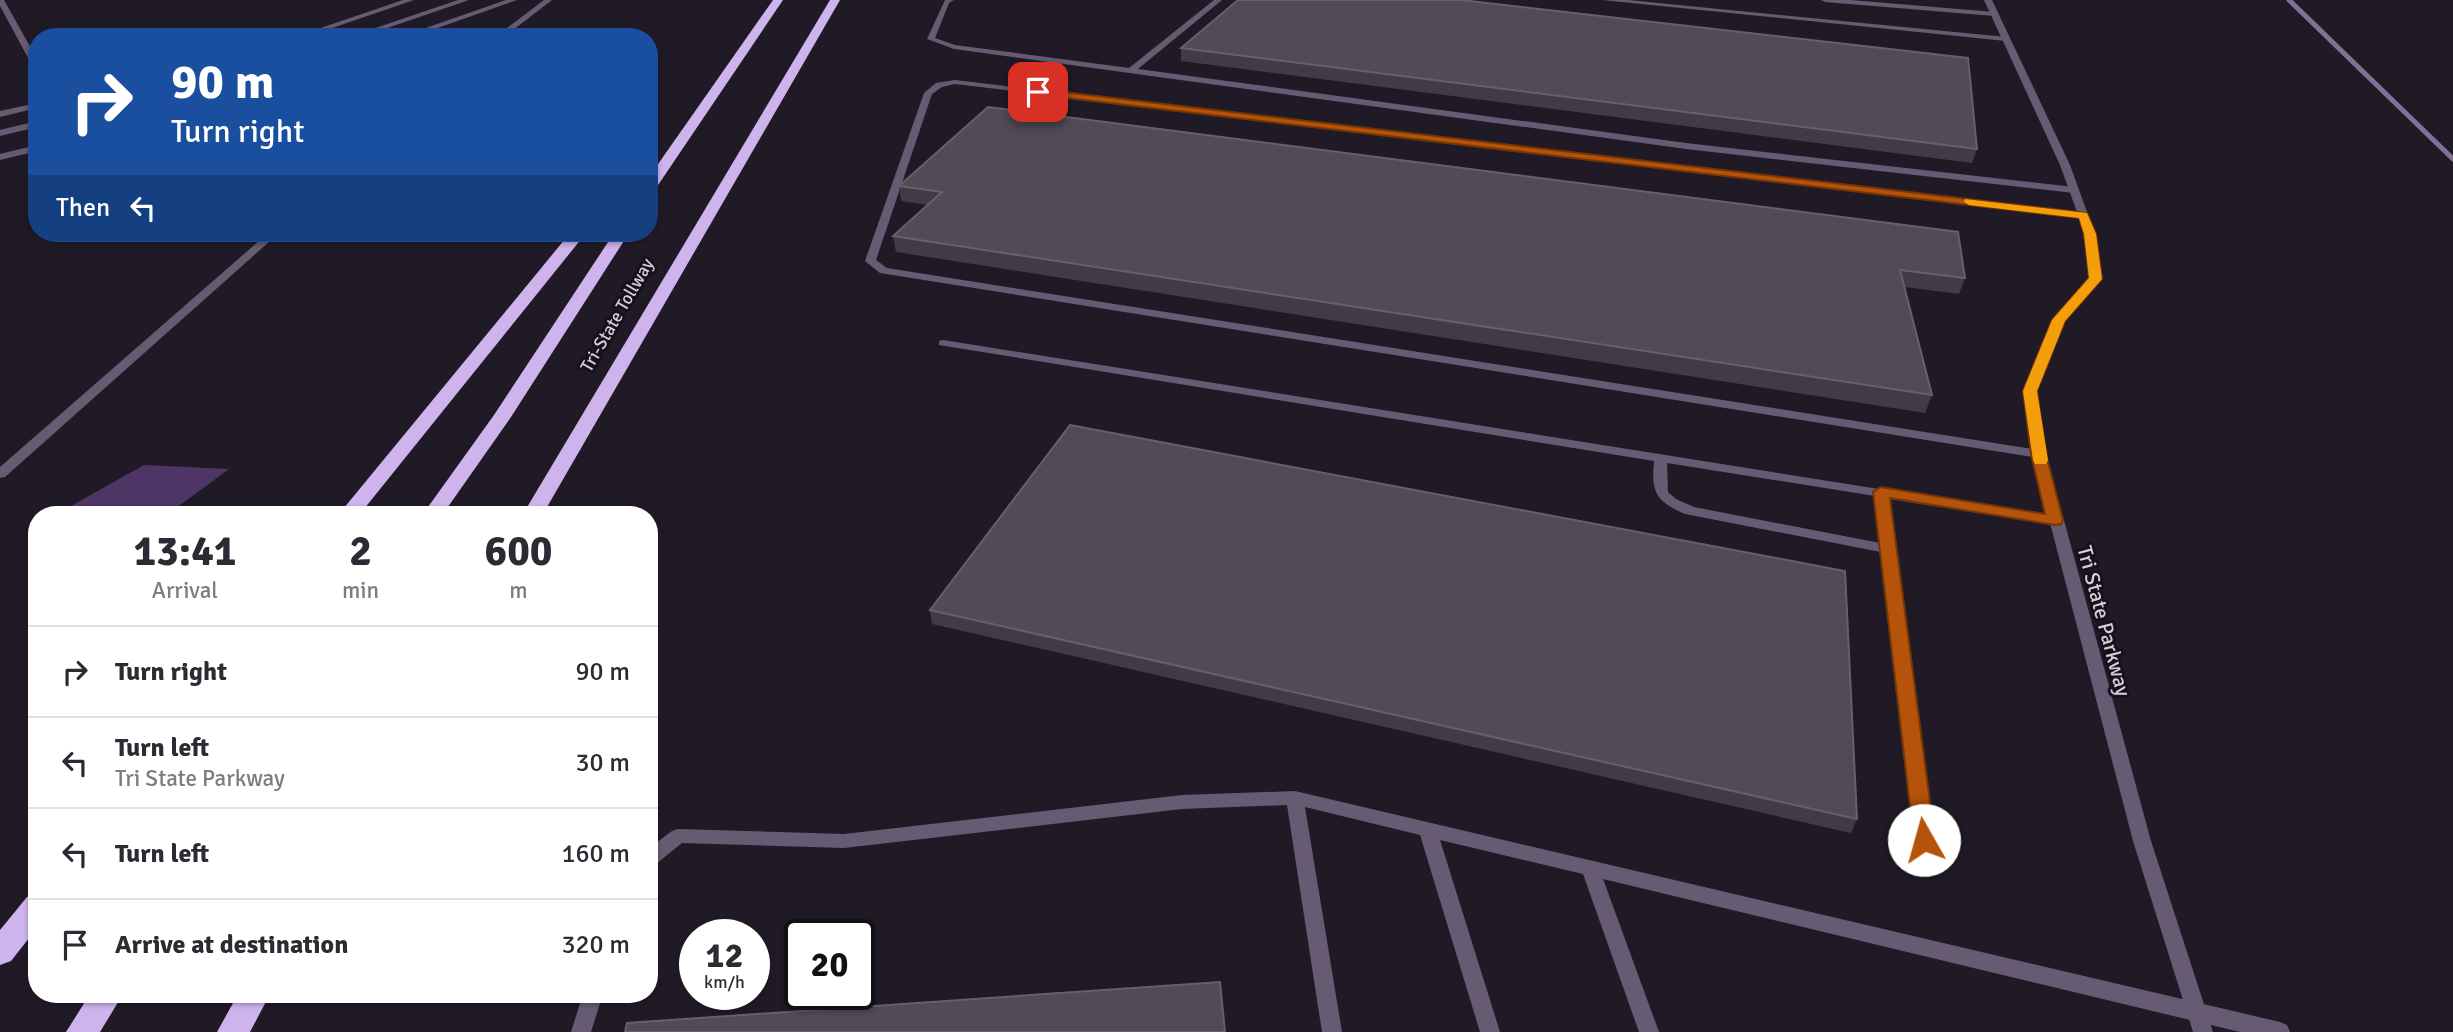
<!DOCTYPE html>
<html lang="en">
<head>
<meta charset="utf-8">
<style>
	body { margin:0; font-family:Signika,sans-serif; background:#f2f2f3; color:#2b2b33; height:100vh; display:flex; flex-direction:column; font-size:26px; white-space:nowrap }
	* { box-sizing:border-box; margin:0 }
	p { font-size:23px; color:#7c7c81 }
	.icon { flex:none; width:38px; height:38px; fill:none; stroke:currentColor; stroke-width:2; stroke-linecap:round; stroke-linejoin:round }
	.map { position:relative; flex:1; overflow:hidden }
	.drawer { position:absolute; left:28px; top:506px; width:630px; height:497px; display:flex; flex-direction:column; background:#fff; border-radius:28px; box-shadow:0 2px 5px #0004 }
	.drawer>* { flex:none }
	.hud { position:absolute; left:28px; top:28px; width:630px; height:214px; border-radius:28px; box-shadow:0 2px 5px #0004; background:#1a4fa0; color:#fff; overflow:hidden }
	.speed { position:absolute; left:679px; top:919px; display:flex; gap:14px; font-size:35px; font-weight:700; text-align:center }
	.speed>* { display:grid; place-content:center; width:91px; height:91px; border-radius:50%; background:#fff; box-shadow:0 2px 5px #0004; line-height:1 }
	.speed small { font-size:18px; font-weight:400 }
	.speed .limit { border:4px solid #111; border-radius:10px; background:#fff; color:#111 }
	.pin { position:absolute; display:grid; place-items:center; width:60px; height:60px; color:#fff; margin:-30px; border-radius:14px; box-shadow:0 4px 10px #0006 }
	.me { position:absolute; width:77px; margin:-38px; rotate:353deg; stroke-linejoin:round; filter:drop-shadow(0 0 5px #0008) }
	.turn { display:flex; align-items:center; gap:24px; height:147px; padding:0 28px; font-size:32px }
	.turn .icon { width:91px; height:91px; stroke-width:2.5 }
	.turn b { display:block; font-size:49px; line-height:60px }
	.then { display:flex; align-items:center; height:66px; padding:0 28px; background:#0003; gap:14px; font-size:26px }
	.eta { display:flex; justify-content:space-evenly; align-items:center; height:119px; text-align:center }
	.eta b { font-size:42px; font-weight:700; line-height:49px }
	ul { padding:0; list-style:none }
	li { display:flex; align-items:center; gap:21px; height:91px; padding:0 28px; border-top:2px solid #e1e1e2 }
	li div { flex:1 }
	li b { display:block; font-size:26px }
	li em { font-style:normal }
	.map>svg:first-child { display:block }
	.forest { fill:#4e3565 }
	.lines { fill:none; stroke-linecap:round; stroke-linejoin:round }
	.stream { stroke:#837096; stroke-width:5 }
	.service { fill:#665b72; fill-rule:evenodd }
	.tertiary { fill:#665b72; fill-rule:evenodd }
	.motorway { fill:#ceb3ec; fill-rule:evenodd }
	.wall { fill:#413b48 }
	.building { fill:#514b57; stroke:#65606c; stroke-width:2 }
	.route { fill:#b45309; stroke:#753606; stroke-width:2 }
	.slow { fill:#f59e0b }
	.labels { text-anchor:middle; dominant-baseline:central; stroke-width:6; stroke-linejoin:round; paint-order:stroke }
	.far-street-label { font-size:18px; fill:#d4d0d8; stroke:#17111d }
	.street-label { font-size:21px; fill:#d4d0d8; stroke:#17111d }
</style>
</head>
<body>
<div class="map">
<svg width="2453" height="1032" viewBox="0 0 2453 1032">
	<rect width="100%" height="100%" fill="#201a26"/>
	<!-- forest -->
	<path class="forest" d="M 144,465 L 229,469 L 168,514 L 83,514 L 62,511 Z"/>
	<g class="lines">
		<!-- stream -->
		<path class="stream" d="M 2289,0 L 2453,159"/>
		<!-- service -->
		<g class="service">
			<path d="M 0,0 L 4,0 L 37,59 L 37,69 L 33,67 L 0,6 Z"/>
			<path d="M 403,0 L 414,0 L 306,37 L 294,37 Z"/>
			<path d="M 458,0 L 469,0 L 361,37 L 349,37 Z"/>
			<path d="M 506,0 L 517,0 L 412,37 L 400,37 Z"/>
			<path d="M 544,0 L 552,0 L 504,37 L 495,37 Z"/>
			<path d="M 945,0 L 954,0 L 949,3 L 935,38 L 955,45 L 1129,68 L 1214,0 L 1222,0 L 1138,69 L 1686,143 L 2074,187 L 2079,190 L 2074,193 L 1686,149 L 954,49 L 927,39 Z"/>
			<path d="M 1602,0 L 1628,0 L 2006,37 L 2010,39 L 2006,41 Z"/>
			<path d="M 1821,0 L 1851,0 L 1994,12 L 1998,14 L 1994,16 L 1825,2 Z"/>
			<path d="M 955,80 L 2087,213 L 2087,217 L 2083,218 L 955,84 L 942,87 L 932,94 L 876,260 L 887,268 L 2039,450 L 2046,454 L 2039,458 L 880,273 L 865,261 L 924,93 L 936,83 Z"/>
			<path d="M 37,103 L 37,108 L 0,117 L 0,111 Z"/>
			<path d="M 37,121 L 37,127 L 0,136 L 0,130 Z"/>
			<path d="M 37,145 L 37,151 L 0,160 L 0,154 Z"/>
			<path d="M 268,233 L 279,233 L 5,477 L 0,478 L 0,467 Z"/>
			<path d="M 943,340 L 2055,517 L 2062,521 L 2055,525 L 1889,499 L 1933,840 L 1930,845 L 1924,847 L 1918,845 L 1915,840 L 1881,552 L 1685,514 C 1656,501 1651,493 1654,461 L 939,345 L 939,341 ZM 1667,463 L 1875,496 L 1880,543 L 1694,507 L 1676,499 L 1668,492 Z"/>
			<path d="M 1295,791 L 2280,1022 L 2287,1025 L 2290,1032 L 2240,1032 L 1603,879 L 1659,1032 L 1639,1032 L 1583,874 L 1440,840 L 1500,1032 L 1480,1032 L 1420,835 L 1305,807 L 1342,1032 L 1322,1032 L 1287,805 L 1182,809 L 844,848 L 682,843 L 656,864 L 649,867 L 649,848 L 672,831 L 678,829 L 844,834 L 1182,795 Z"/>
			<path d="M 583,994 L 603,994 L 591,1032 L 571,1032 Z"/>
		</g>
		<!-- tertiary -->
		<path class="tertiary" d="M 1984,0 L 1992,0 L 2070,165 L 2095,234 L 2101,279 L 2064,321 L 2036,391 L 2046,454 L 2151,841 L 2213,1032 L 2193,1032 L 2133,841 L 2032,454 L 2024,391 L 2053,320 L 2091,279 L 2085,234 L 2060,165 Z"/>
		<!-- motorway -->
		<g class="motorway">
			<path d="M 773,0 L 783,0 L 654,191 L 649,192 L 649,177 Z"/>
			<path d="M 830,0 L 840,0 L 543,514 L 523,514 Z"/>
			<path d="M 570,233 L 586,233 L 360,514 L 339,514 Z"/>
			<path d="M 614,233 L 629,233 L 511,417 L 443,514 L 423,514 L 494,415 Z"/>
			<path d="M 37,894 L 37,928 L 11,961 L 0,965 L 0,930 L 27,897 Z"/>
			<path d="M 90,994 L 123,994 L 100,1032 L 66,1032 Z"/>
			<path d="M 238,994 L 270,994 L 250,1032 L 217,1032 Z"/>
		</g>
	</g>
	<!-- wall -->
	<g class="wall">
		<path d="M 1181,48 L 1977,149 L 1972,163 L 1181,61 Z"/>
		<path d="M 988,107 L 1965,278 L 1959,294 L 1905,287 L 1932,395 L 1925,413 L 896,252 L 893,236 L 928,205 L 901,201 L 899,186 Z"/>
		<path d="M 930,610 L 1857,819 L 1851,833 L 932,624 Z"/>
	</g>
	<!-- building -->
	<g class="building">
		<path d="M 1238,0 L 1461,0 L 1968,58 L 1977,149 L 1181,48 Z"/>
		<path d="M 988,107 L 1958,232 L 1965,278 L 1900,270 L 1932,395 L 893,236 L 942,192 L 899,186 Z"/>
		<path d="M 1070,425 L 1845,571 L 1857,819 L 930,610 Z"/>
		<path d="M 1220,982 L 1225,1032 L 625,1032 L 627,1023 Z"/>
	</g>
	<!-- route -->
	<path class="route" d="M 1038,89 L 2087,213 L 2096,234 L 2102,279 L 2065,321 L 2037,391 L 2046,454 L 2063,520 L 2061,524 L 2055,525 L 1890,498 L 1935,840 L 1932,846 L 1924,848 L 1917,846 L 1914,840 L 1873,492 L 1881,487 L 2045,514 L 2031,454 L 2023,391 L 2052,320 L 2089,278 L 2084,234 L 2079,218 L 1034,94 L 1034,90 Z"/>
	<!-- slow -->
	<path class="slow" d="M 1965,199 L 2087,213 L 2096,234 L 2102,279 L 2065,321 L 2037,391 L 2048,460 L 2046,464 L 2035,464 L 2033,460 L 2023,391 L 2052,320 L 2089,278 L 2084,234 L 2079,218 L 1969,205 L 1964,202 Z"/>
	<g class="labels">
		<!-- far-street labels -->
		<g class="far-street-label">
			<text transform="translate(617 315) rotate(-60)">Tri-State Tollway</text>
		</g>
		<!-- street labels -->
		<g class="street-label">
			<text transform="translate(2104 621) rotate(75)">Tri State Parkway</text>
		</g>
	</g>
</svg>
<div class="speed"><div>12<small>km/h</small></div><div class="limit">20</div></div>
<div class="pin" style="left:1038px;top:92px;background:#d93025"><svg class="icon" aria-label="arrive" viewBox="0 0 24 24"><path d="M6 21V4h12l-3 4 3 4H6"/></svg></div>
<svg class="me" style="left:1924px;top:840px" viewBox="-20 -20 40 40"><circle r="19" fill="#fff"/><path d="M0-13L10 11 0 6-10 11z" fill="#b45309"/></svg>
<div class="hud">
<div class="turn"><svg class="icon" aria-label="right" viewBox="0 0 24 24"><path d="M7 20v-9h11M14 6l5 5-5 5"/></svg><div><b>90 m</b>Turn right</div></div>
<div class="then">Then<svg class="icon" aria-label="left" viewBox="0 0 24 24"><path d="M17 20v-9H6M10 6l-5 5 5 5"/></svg></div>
</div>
<section class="drawer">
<div class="eta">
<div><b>13:41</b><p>Arrival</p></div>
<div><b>2</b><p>min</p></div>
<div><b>600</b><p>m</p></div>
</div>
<ul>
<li><svg class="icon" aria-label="right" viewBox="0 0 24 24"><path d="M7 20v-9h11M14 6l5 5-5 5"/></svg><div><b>Turn right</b></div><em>90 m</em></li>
<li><svg class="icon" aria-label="left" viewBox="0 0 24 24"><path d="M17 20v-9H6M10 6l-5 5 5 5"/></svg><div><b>Turn left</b><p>Tri State Parkway</p></div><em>30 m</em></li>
<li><svg class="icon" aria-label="left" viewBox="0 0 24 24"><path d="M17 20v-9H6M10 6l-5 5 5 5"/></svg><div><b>Turn left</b></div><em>160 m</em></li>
<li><svg class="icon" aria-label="arrive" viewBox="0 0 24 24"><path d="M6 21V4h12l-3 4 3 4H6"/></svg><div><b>Arrive at destination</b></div><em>320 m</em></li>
</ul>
</section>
</div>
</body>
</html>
